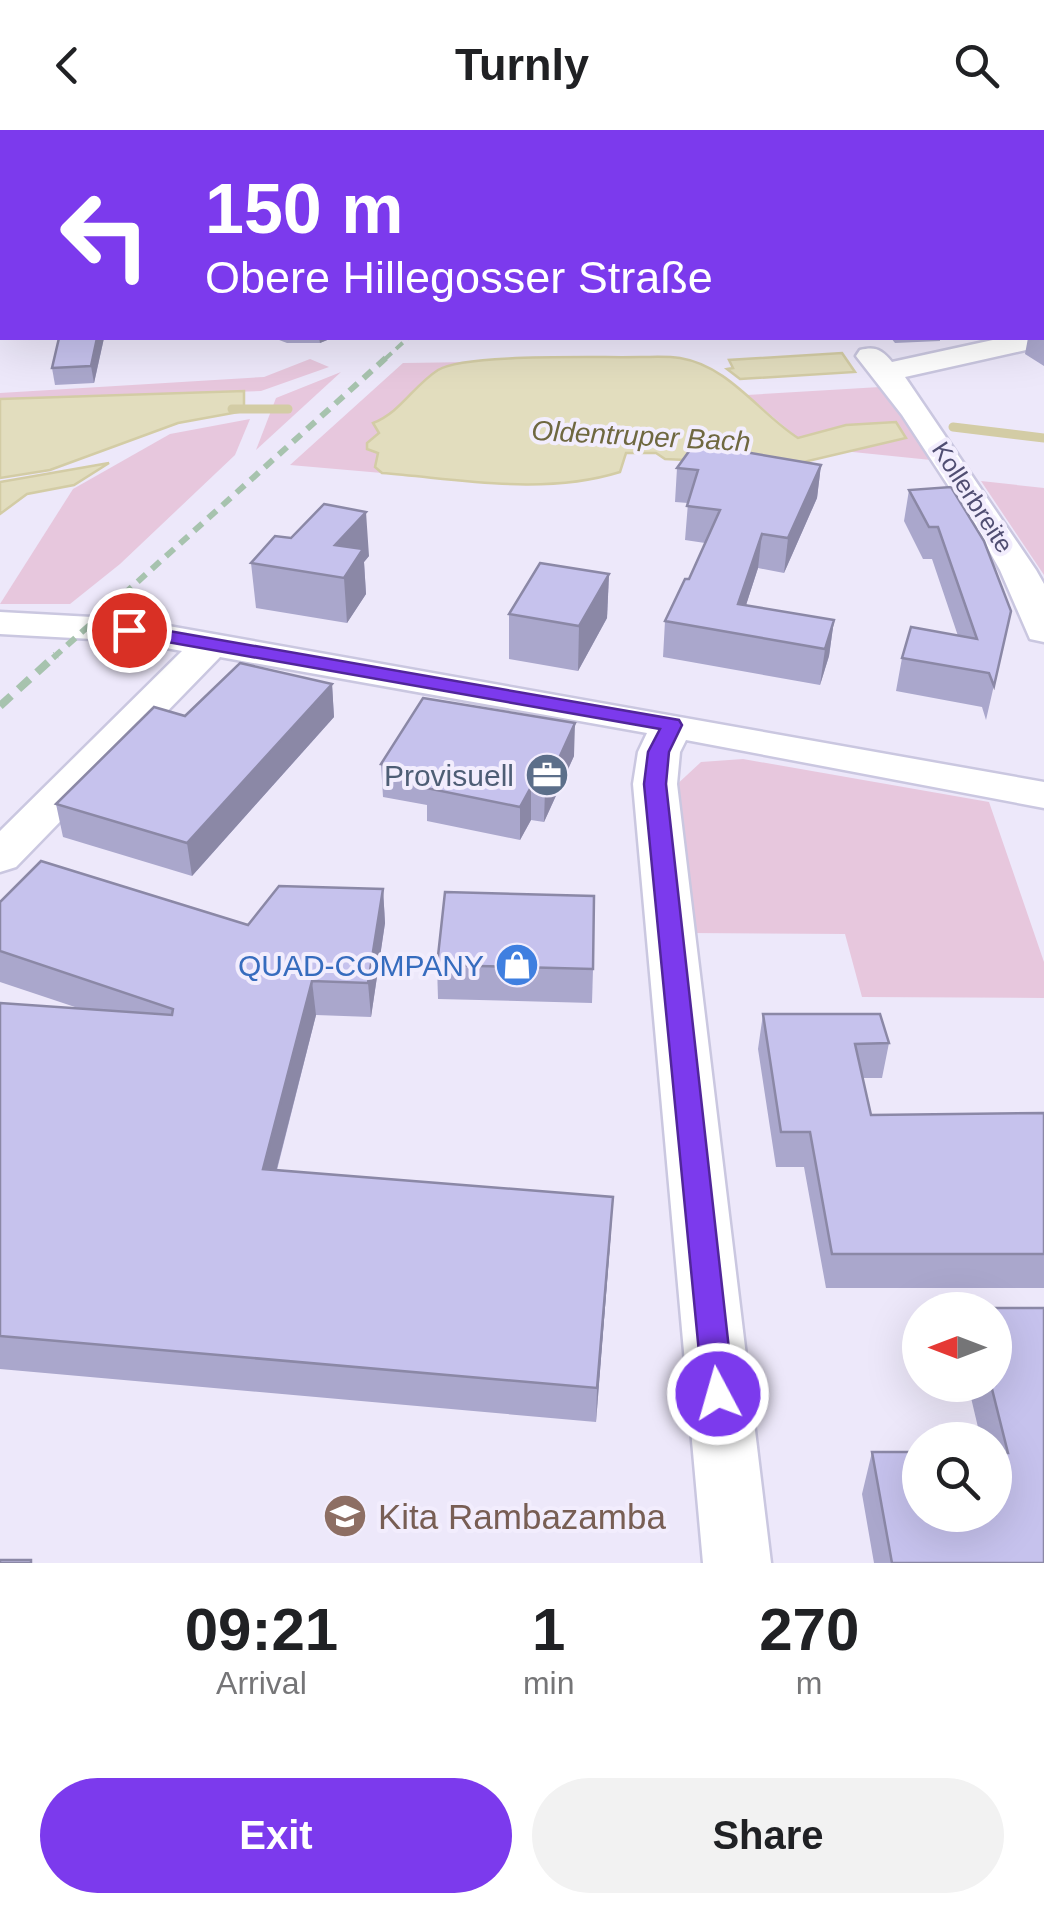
<!DOCTYPE html>
<html lang="en">
<head>
<meta charset="utf-8">
<style>
	body { margin:0; font-family:Helvetica,sans-serif; background:#f2f2f2; color:#202124; height:100vh; display:flex; flex-direction:column; font-size:38px; white-space:nowrap }
	* { box-sizing:border-box; margin:0 }
	p { font-size:32px; color:#757577 }
	.icon { flex:none; width:55px; height:55px; fill:none; stroke:currentColor; stroke-width:2; stroke-linecap:round; stroke-linejoin:round }
	.map { position:relative; height:1433px; overflow:hidden }
	.sheet { display:flex; flex-direction:column; background:#fff; flex:1 }
	.sheet>* { flex:none }
	.hud { position:absolute; left:0px; top:0px; width:1045px; height:210px; box-shadow:0 10px 40px #0002; background:#7c3aed; color:#fff; overflow:hidden }
	.needle { width:65px; rotate:270deg }
	.controls { position:absolute; left:902px; top:1162px; display:grid; gap:20px }
	.controls a { display:grid; place-items:center; width:110px; height:110px; border-radius:50%; background:#fff; box-shadow:0 10px 40px #0002; font-size:50px }
	.pin { position:absolute; display:grid; place-items:center; width:85px; height:85px; color:#fff; margin:-42px; border:5px solid #fff; border-radius:50%; box-shadow:0 2px 10px #0007 }
	.me { position:absolute; width:110px; margin:-55px; rotate:354deg; stroke-linejoin:round; filter:drop-shadow(0 0 8px #0008) }
	.turn { display:flex; align-items:center; gap:35px; height:210px; padding:0 40px; font-size:45px }
	.turn .icon { width:130px; height:130px; stroke-width:2.5 }
	.turn b { display:block; font-size:70px; line-height:85px }
	.eta { display:flex; justify-content:space-evenly; align-items:center; height:170px; text-align:center }
	.eta b { font-size:60px; font-weight:800; line-height:70px }
	.primary-button { display:flex; gap:20px; margin-top:auto; padding:20px 40px }
	.primary-button a { flex:1; height:115px; border-radius:60px; background:#7c3aed; color:#fff; font-size:40px; font-weight:800; line-height:115px; text-align:center }
	.primary-button a+a { background:#f2f2f2; color:#202124 }
	header { display:flex; justify-content:space-between; align-items:center; height:130px; padding:0 40px; background:#fff; font-size:45px; font-weight:800 }
	.map>svg:first-child { display:block }
	.green { fill:#e7c7dd }
	.water { fill:#e2ddbe; stroke:#d3cca5; stroke-width:2.5 }
	.lines { fill:none; stroke-linecap:round; stroke-linejoin:round }
	.stream { stroke:#d3cca5; stroke-width:9 }
	.minor-casing { stroke:#cac7e0; stroke-width:5 }
	.highway-casing { stroke:#c7c6d2; stroke-width:5 }
	.minor { fill:#fff; fill-rule:evenodd }
	.highway { fill:#a5a7ee; fill-rule:evenodd }
	.rail-far2 { stroke:#a7c3ae; stroke-width:4; stroke-dasharray:9 6; stroke-linecap:butt }
	.rail-far1 { stroke:#a7c3ae; stroke-width:6; stroke-dasharray:11 8; stroke-linecap:butt }
	.rail { stroke:#a7c3ae; stroke-width:8; stroke-dasharray:15 10; stroke-linecap:butt }
	.wall { fill:#aaa7cc }
	.shaded-wall { fill:#8b88a6 }
	.building { fill:#c6c2ed; stroke:#8b88a6; stroke-width:2.5 }
	.route { fill:#7c3aed; stroke:#51269a; stroke-width:2.5 }
	.labels { text-anchor:middle; dominant-baseline:central; stroke-width:8; stroke-linejoin:round; paint-order:stroke }
	.far-street-label { font-size:25px; fill:#504e72; stroke:#f2edfd }
	.far-water-label { font-size:28px; font-style:italic; fill:#6f6840; stroke:#f2edfd }
	.service-label { font-size:30px; fill:#4e5e75; stroke:#f2edfd; text-anchor:end }
	.shop-label { font-size:30px; fill:#366cbe; stroke:#f2edfd; text-anchor:end }
	.near-education-label { font-size:35px; fill:#785e54; stroke:#f2edfd; text-anchor:start }
</style>
</head>
<body>
<header><svg class="icon" aria-label="back" viewBox="0 0 24 24"><path d="M15 5l-7 7 7 7"/></svg>Turnly<svg class="icon" aria-label="search" viewBox="0 0 24 24"><circle cx="10" cy="10" r="6"/><path d="M15 15l6 6"/></svg></header>
<div class="map">
<svg width="1044" height="1433" viewBox="0 0 1044 1433">
	<rect width="100%" height="100%" fill="#ede8fa"/>
	<!-- green -->
	<g class="green">
		<path d="M 310,229 L 329,237 L 261,261 L 0,269 L 0,263 L 264,247 Z"/>
		<path d="M 473,232 L 440,238 L 389,288 L 377,291 L 379,302 L 367,313 L 378,322 L 375,337 L 382,343 L 290,335 L 403,233 Z"/>
		<path d="M 341,242 L 256,320 L 276,268 Z"/>
		<path d="M 880,257 L 931,330 L 843,321 L 905,308 L 896,292 L 831,299 L 798,308 L 747,265 Z"/>
		<path d="M 250,289 L 235,325 L 120,434 L 70,474 L 0,474 L 73,359 L 170,304 Z"/>
		<path d="M 981,351 L 1044,358 L 1044,445 Z"/>
		<path d="M 743,629 L 989,672 L 1044,832 L 1044,868 L 862,867 L 845,804 L 691,803 L 673,658 L 701,632 Z"/>
	</g>
	<!-- water -->
	<g class="water">
		<path d="M 842,223 L 855,242 L 740,249 L 727,239 L 733,238 L 729,230 Z"/>
		<path d="M 640,227 C 653,227 667,226 680,228 C 729,236 759,283 798,308 L 846,295 L 896,292 L 906,308 L 791,335 L 665,329 L 656,323 L 626,323 L 620,342 C 543,366 460,349 382,343 L 375,337 L 378,323 L 367,319 L 367,313 L 379,303 L 373,293 C 401,282 413,256 438,240 C 464,223 602,228 640,227 Z"/>
		<path d="M 244,261 L 244,281 L 178,293 L 50,340 L 0,348 L 0,269 Z"/>
		<path d="M 109,333 L 74,355 L 27,364 L 0,384 L 0,352 Z"/>
	</g>
	<g class="lines">
		<!-- stream -->
		<g class="stream">
			<path d="M 232,279 L 288,279"/>
			<path d="M 953,297 L 1044,308"/>
		</g>
		<!-- minor casing -->
		<g class="minor-casing">
			<g id="minor">
				<path d="M 1042,200 L 1044,216 L 905,247 L 1036,440 L 1044,454 L 1044,512 L 1030,509 L 1000,440 L 978,401 L 902,285 L 856,226 L 860,220 C 876,216 882,220 892,232 L 1002,208 L 1042,208 Z"/>
				<path d="M 0,482 L 129,489 L 1044,652 L 1044,678 L 686,610 L 680,622 L 677,654 L 771,1433 L 703,1433 L 633,654 L 638,622 L 647,603 L 220,527 L 16,737 L 0,742 L 0,701 L 182,521 L 129,511 L 0,504 Z"/>
			</g>
		</g>
		<!-- highway casing -->
		<g class="highway-casing">
			<path id="highway" d="M 994,0 L 1034,0 L 1035,2 L 996,2 Z"/>
		</g>
		<!-- minor -->
		<use href="#minor" class="minor"/>
		<!-- highway -->
		<use href="#highway" class="highway"/>
		<!-- rail-far2 -->
		<path class="rail-far2" d="M 385,229 L 408,208"/>
		<!-- rail-far1 -->
		<path class="rail-far1" d="M 53,528 L 387,227"/>
		<!-- rail -->
		<path class="rail" d="M 0,576 L 56,525"/>
	</g>
	<!-- wall -->
	<g class="wall">
		<path d="M 1042,30 L 1044,31 L 1044,236 L 1025,224 L 1028,208 L 1042,208 Z"/>
		<path d="M 104,208 L 94,253 L 55,255 L 52,238 Z"/>
		<path d="M 274,208 L 332,208 L 320,213 L 287,213 Z"/>
		<path d="M 891,208 L 940,208 L 940,211 L 895,213 Z"/>
		<path d="M 747,315 L 747,323 L 821,335 L 817,368 L 784,443 L 758,438 L 746,475 L 834,490 L 829,526 L 820,555 L 663,527 L 665,491 L 689,449 L 705,413 L 685,410 L 688,373 L 675,372 L 677,338 Z"/>
		<path d="M 909,360 L 1011,481 L 986,590 L 982,577 L 896,561 L 902,528 L 958,506 L 932,429 L 923,429 L 904,391 Z"/>
		<path d="M 369,426 L 364,432 L 366,464 L 347,493 L 256,478 L 251,433 Z"/>
		<path d="M 609,444 L 607,488 L 578,541 L 509,529 L 509,484 Z"/>
		<path d="M 332,554 L 334,587 L 192,746 L 63,707 L 56,674 Z"/>
		<path d="M 574,626 L 544,692 L 531,690 L 520,710 L 427,691 L 427,675 L 383,667 L 381,634 Z"/>
		<path d="M 383,759 L 385,793 L 371,887 L 316,885 L 277,1040 L 611,1101 L 596,1292 L 0,1239 L 0,873 L 78,878 L 0,852 L 0,772 L 248,795 Z"/>
		<path d="M 437,835 L 593,839 L 592,873 L 438,869 Z"/>
		<path d="M 763,884 L 889,913 L 882,948 L 863,948 L 871,985 L 1044,983 L 1044,1158 L 826,1158 L 804,1037 L 776,1037 L 758,919 Z"/>
		<path d="M 973,1178 L 1044,1178 L 1044,1433 L 874,1433 L 862,1364 L 872,1322 L 920,1322 L 920,1385 L 995,1385 L 995,1310 L 981,1310 L 968,1255 L 995,1255 L 995,1180 L 972,1180 Z"/>
	</g>
	<!-- shaded-wall -->
	<g class="shaded-wall">
		<path d="M 2,161 L 2,188 L 0,195 L 0,169 Z"/>
		<path d="M 97,208 L 104,208 L 94,253 L 91,236 Z"/>
		<path d="M 319,208 L 332,208 L 320,213 Z"/>
		<path d="M 821,335 L 817,368 L 784,443 L 788,408 Z"/>
		<path d="M 366,382 L 369,426 L 364,432 L 366,464 L 347,493 L 344,448 L 335,415 Z"/>
		<path d="M 762,404 L 758,438 L 737,503 L 738,474 Z"/>
		<path d="M 609,444 L 607,488 L 578,541 L 579,496 Z"/>
		<path d="M 834,490 L 829,526 L 820,555 L 825,519 Z"/>
		<path d="M 332,554 L 334,587 L 192,746 L 187,713 Z"/>
		<path d="M 575,593 L 574,626 L 544,692 L 545,659 Z"/>
		<path d="M 531,657 L 531,690 L 520,710 L 520,677 Z"/>
		<path d="M 383,759 L 385,793 L 371,887 L 368,853 Z"/>
		<path d="M 312,851 L 316,885 L 268,1073 L 263,1039 Z"/>
		<path d="M 613,1067 L 611,1101 L 596,1292 L 597,1258 Z"/>
	</g>
	<!-- building -->
	<g class="building">
		<path d="M 45,0 L 131,0 L 130,2 L 44,2 Z"/>
		<rect x="258" y="0" width="74" height="2"/>
		<path d="M 735,0 L 795,0 L 797,2 L 737,2 Z"/>
		<path d="M 1042,30 L 1044,31 L 1044,175 L 1042,177 Z"/>
		<path d="M 0,117 L 2,117 L 2,161 L 0,169 Z"/>
		<path d="M 59,208 L 97,208 L 91,236 L 52,238 Z"/>
		<path d="M 700,306 L 747,315 L 745,322 L 821,335 L 788,408 L 762,404 L 738,474 L 834,490 L 825,519 L 665,491 L 685,449 L 689,449 L 720,380 L 687,376 L 698,340 L 677,338 Z"/>
		<path d="M 951,357 L 984,411 L 1011,481 L 994,556 L 989,543 L 902,528 L 911,497 L 977,509 L 938,397 L 929,397 L 909,360 Z"/>
		<path d="M 324,374 L 366,382 L 335,415 L 363,419 L 344,448 L 251,433 L 275,406 L 291,408 Z"/>
		<path d="M 540,433 L 609,444 L 579,496 L 509,484 Z"/>
		<path d="M 240,533 L 332,554 L 187,713 L 56,674 L 154,577 L 185,586 Z"/>
		<path d="M 423,568 L 575,593 L 545,659 L 531,657 L 520,677 L 426,658 L 435,644 L 381,634 Z"/>
		<path d="M 41,731 L 248,795 L 279,756 L 383,759 L 368,853 L 312,851 L 263,1039 L 613,1067 L 597,1258 L 0,1206 L 0,873 L 172,885 L 173,879 L 0,821 L 0,772 Z"/>
		<path d="M 445,762 L 594,766 L 593,839 L 437,835 Z"/>
		<path d="M 763,884 L 880,884 L 889,913 L 855,914 L 871,985 L 1044,983 L 1044,1124 L 832,1124 L 810,1002 L 781,1002 Z"/>
		<path d="M 973,1178 L 1044,1178 L 1044,1433 L 892,1433 L 872,1322 L 920,1322 L 920,1385 L 995,1385 L 995,1323 L 1008,1323 L 991,1255 L 995,1255 L 995,1180 L 973,1180 Z"/>
		<rect x="0" y="1430" width="31" height="3"/>
	</g>
	<!-- route -->
	<path class="route" d="M 129,494 L 679,590 L 682,595 L 669,622 L 666,654 L 734,1264 L 730,1274 L 718,1278 L 707,1274 L 703,1264 L 644,654 L 648,622 L 660,599 L 122,504 L 122,496 Z"/>
	<!-- icons -->
	<defs>
		<g id="office-disc" transform="scale(2.25)"><circle r="9.5" fill="#5c6f8a" stroke="#f2edfd"/><path d="M-6-3h4V-5.5h4V-3h4V5H-6ZM-1-4.5V-3h2v-1.5ZM-6 0V1H6V0Z" fill="#fff"/></g>
		<g id="shop-disc" transform="scale(2.25)"><circle r="9.5" fill="#3f7fe0" stroke="#f2edfd"/><path d="M-5-2.5h2.3a2.7 3.5 0 0 1 5.4 0H5L5.5 6h-11ZM-1.5-2.5h3a1.5 2.3 0 0 0-3 0Z" fill="#fff"/></g>
		<g id="school-disc" transform="scale(2.25)"><circle r="9.5" fill="#8d6e63" stroke="#f2edfd"/><path d="M0-5L7-2L0 1L-7-2ZM-4 1L0 2.5L4 1V4Q0 6-4 4Z" fill="#fff"/></g>
	</defs>
	<g fill-rule="evenodd">
		<use href="#office-disc" x="547" y="645"/>
		<use href="#shop-disc" x="517" y="835"/>
		<use href="#school-disc" x="345" y="1386"/>
	</g>
	<g class="labels">
		<!-- far-street labels -->
		<g class="far-street-label">
			<text transform="translate(973 367) rotate(57)">Kollerbreite</text>
		</g>
		<!-- far-water labels -->
		<g class="far-water-label">
			<text transform="translate(641 306) rotate(3)">Oldentruper Bach</text>
		</g>
		<!-- service labels -->
		<g class="service-label">
			<text x="514" y="645">Provisuell</text>
		</g>
		<!-- shop labels -->
		<g class="shop-label">
			<text x="484" y="835">QUAD-COMPANY</text>
		</g>
		<!-- near-education labels -->
		<g class="near-education-label">
			<text x="378" y="1386">Kita Rambazamba</text>
		</g>
	</g>
</svg>
<div class="controls">
<a><svg class="needle" viewBox="-14 -14 28 28"><path d="M0-13l5 13h-10z" fill="#e53935"/><path d="M0 13l5-13h-10z" fill="#757577"/></svg></a>
<a><svg class="icon" aria-label="search" viewBox="0 0 24 24"><circle cx="10" cy="10" r="6"/><path d="M15 15l6 6"/></svg></a>
</div>
<div class="pin" style="left:129px;top:500px;background:#d93025"><svg class="icon" aria-label="arrive" viewBox="0 0 24 24"><path d="M6 21V4h12l-3 4 3 4H6"/></svg></div>
<svg class="me" style="left:718px;top:1264px" viewBox="-20 -20 40 40"><circle r="17" fill="#7c3aed" stroke="#fff" stroke-width="3"/><path d="M0-11L8 9 0 5-8 9z" fill="#fff"/></svg>
<div class="hud">
<div class="turn"><svg class="icon" aria-label="left" viewBox="0 0 24 24"><path d="M17 20v-9H6M10 6l-5 5 5 5"/></svg><div><b>150 m</b>Obere Hillegosser Straße</div></div>
</div>
</div>
<section class="sheet">
<div class="eta">
<div><b>09:21</b><p>Arrival</p></div>
<div><b>1</b><p>min</p></div>
<div><b>270</b><p>m</p></div>
</div>
<div class="primary-button"><a>Exit</a><a>Share</a></div>
</section>
</body>
</html>
